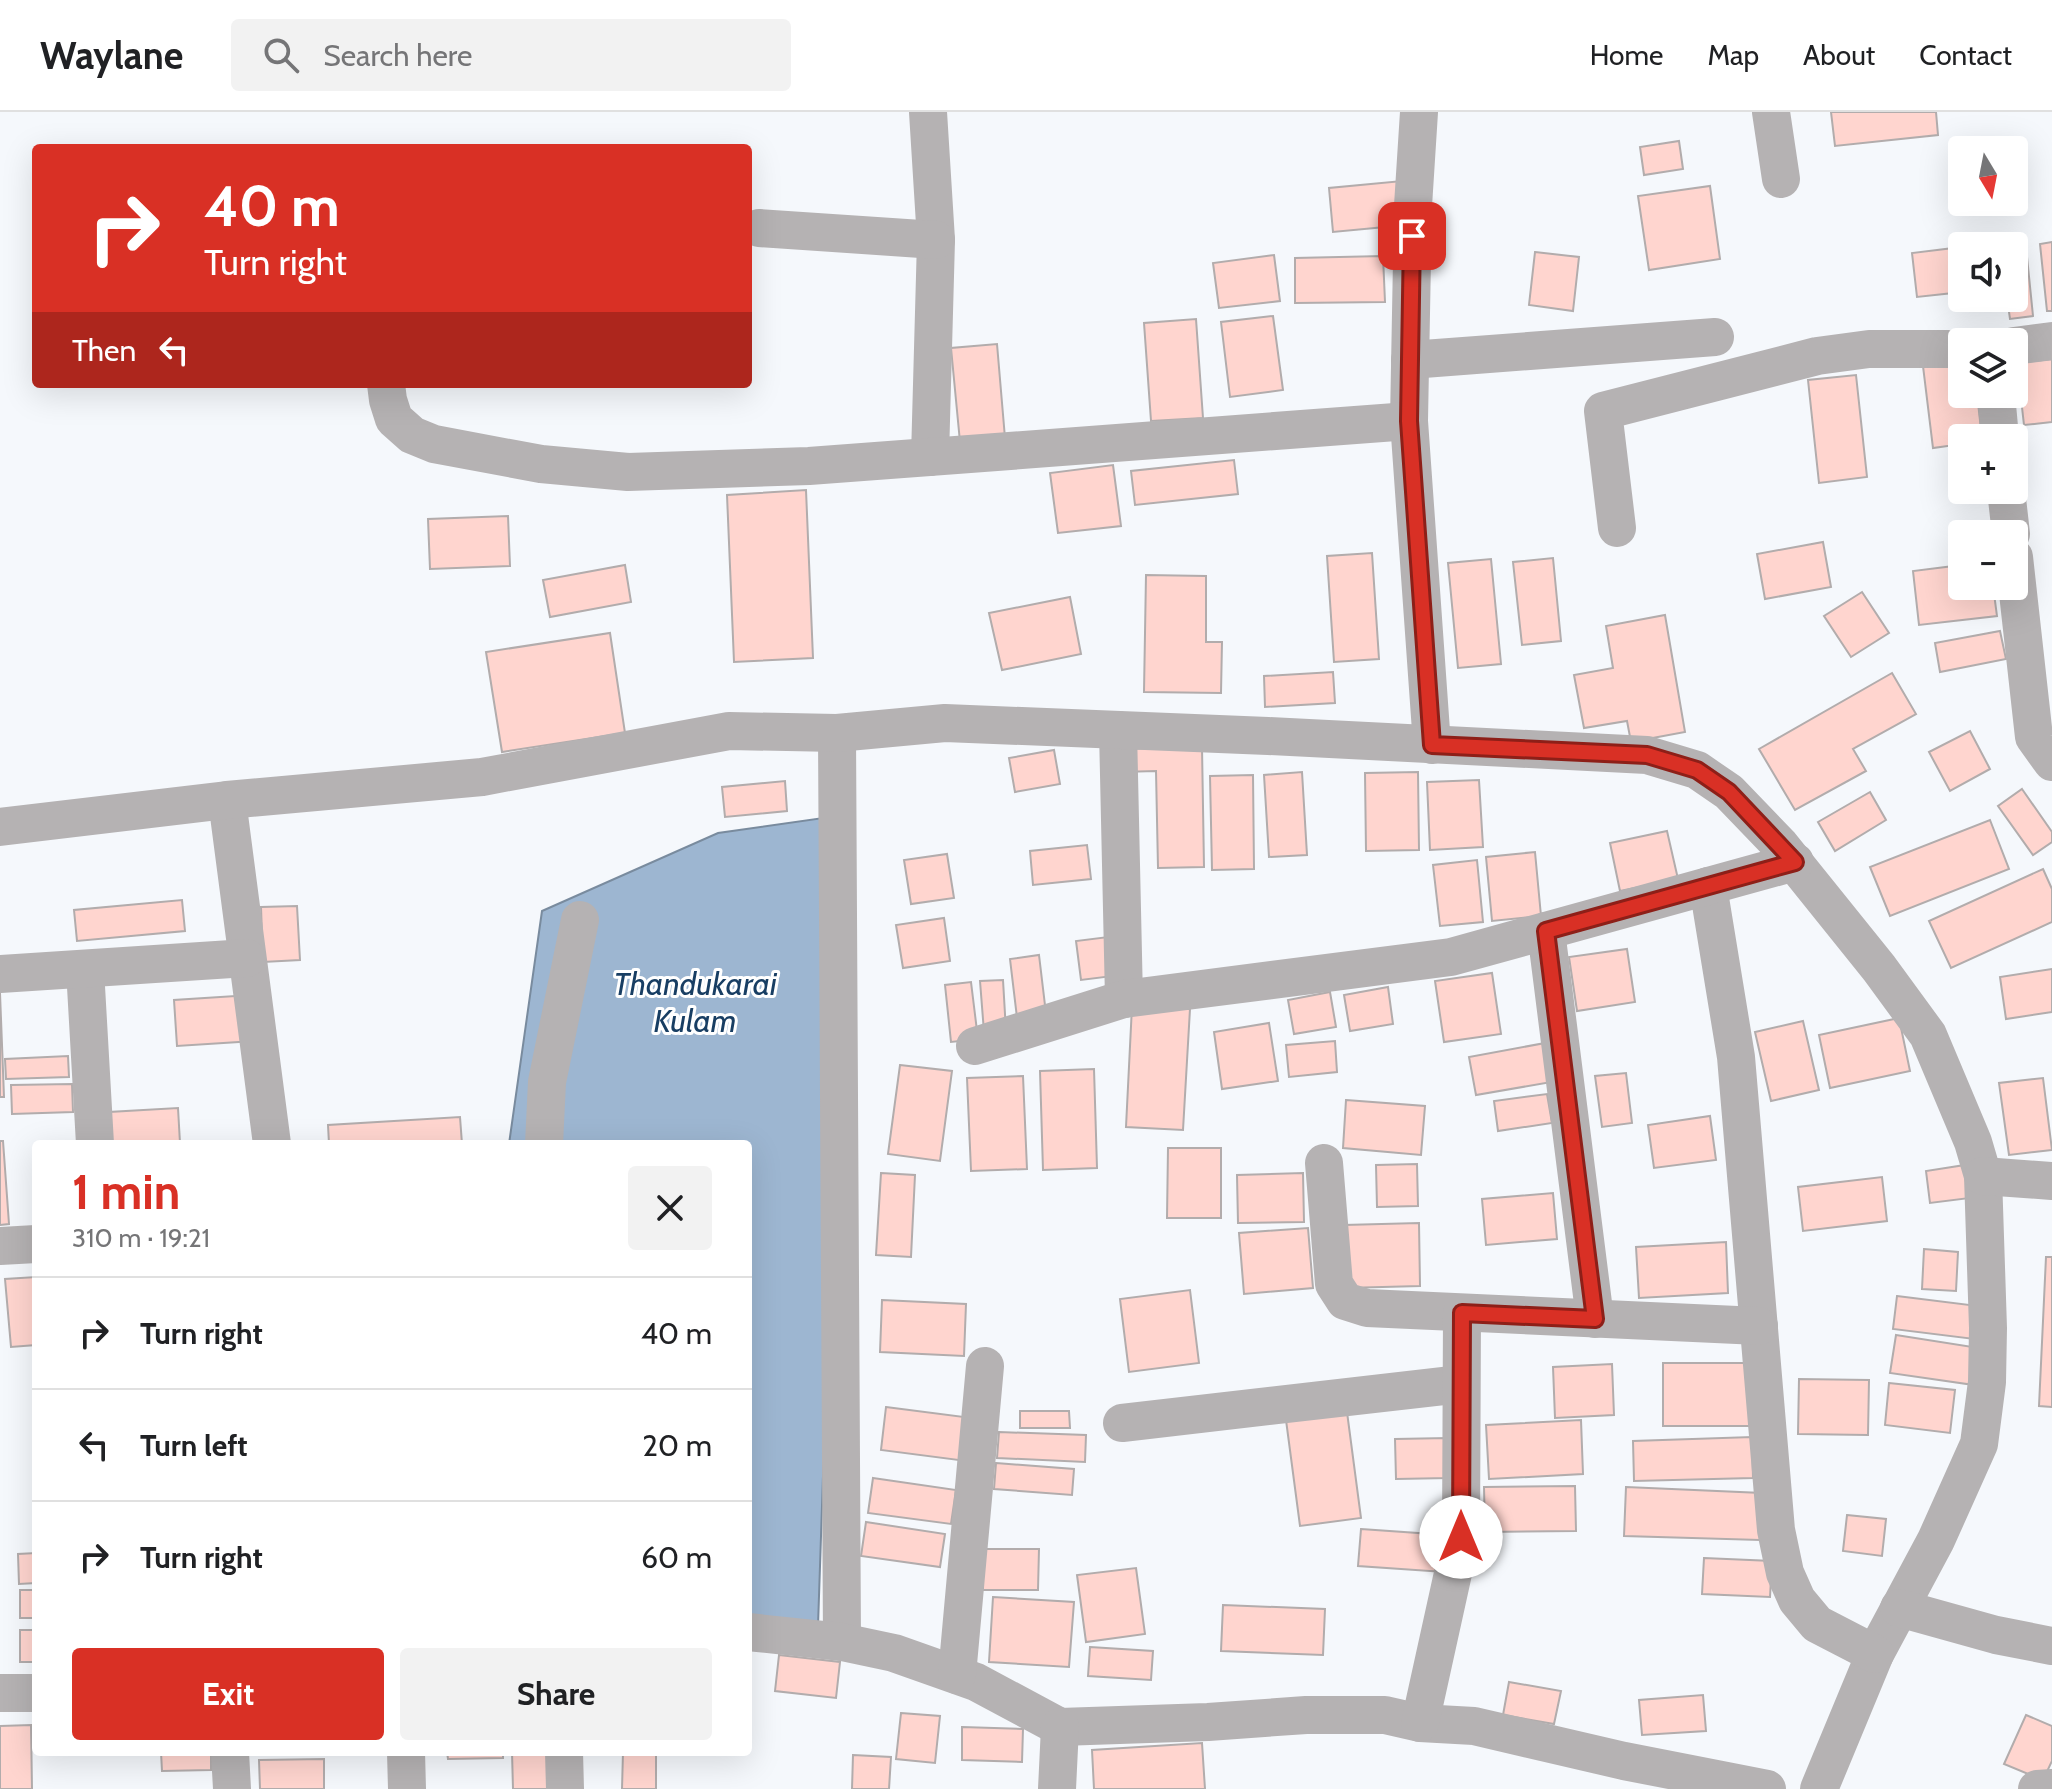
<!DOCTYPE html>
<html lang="en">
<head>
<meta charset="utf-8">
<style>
	body { margin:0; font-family:Cabin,sans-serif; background:#f2f2f2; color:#202124; height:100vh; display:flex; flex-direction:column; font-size:30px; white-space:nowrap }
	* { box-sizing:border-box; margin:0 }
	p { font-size:26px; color:#757577 }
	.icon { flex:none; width:44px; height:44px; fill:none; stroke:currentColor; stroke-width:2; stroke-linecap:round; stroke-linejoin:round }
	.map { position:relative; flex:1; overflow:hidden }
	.drawer { position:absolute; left:32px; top:1028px; width:720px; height:616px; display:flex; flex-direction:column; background:#fff; border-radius:8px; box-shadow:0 8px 32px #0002 }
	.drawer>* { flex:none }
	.top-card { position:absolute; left:32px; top:32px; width:720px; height:244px; border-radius:8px; box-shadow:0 8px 32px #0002; background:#d93025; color:#fff; overflow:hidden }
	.needle { width:52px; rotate:170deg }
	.controls { position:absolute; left:1948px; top:24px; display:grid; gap:16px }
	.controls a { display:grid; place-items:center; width:80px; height:80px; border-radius:8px; background:#fff; box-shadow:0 8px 32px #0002; font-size:40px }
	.pin { position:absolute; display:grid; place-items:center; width:68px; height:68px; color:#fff; margin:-34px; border-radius:16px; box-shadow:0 4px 12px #0006 }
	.me { position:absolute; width:88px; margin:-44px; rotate:0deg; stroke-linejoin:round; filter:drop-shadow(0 0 6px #0008) }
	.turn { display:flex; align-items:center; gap:28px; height:168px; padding:0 40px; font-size:36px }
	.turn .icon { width:104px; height:104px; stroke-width:2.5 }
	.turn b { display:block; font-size:56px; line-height:68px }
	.then { display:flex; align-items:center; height:76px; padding:0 40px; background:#0003; gap:16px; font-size:30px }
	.round { display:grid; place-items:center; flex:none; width:84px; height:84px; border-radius:8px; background:#f2f2f2 }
	.head { display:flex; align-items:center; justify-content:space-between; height:136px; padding:0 40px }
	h1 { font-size:48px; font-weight:800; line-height:60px; color:#d93025 }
	.action { display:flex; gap:16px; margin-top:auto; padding:16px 40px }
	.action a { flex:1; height:92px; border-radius:8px; background:#d93025; color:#fff; font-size:32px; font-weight:800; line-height:92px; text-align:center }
	.action a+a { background:#f2f2f2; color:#202124 }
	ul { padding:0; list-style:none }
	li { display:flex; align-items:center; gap:24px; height:112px; padding:0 40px; border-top:2px solid #e0e0e0 }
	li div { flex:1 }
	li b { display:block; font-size:30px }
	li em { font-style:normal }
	header { display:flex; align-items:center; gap:48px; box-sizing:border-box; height:112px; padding:0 40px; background:#fff; border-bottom:2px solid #e0e0e0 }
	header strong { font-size:38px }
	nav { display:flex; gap:44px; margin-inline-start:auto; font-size:28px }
	.search { width:560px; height:72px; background:#f2f2f2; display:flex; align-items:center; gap:20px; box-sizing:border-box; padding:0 28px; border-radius:8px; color:#757577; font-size:30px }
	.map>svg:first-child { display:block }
	.water { fill:#9db6d1; stroke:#798b9e; stroke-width:2 }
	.building { fill:#ffd5cf; stroke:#b2acac; stroke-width:2 }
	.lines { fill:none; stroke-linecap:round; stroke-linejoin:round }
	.street { stroke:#b5b2b3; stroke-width:38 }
	.route-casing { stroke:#8d1f18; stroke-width:20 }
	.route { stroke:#d93025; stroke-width:14 }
	.labels { text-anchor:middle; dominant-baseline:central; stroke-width:6; stroke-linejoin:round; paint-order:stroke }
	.water-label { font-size:32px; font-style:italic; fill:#183e63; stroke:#fff }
</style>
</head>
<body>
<header>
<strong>Waylane</strong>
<div class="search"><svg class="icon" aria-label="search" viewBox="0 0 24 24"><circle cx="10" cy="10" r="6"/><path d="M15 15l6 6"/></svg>Search here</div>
<nav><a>Home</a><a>Map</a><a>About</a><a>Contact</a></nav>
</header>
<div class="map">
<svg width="2052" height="1677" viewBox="0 0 2052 1677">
	<rect width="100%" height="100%" fill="#f5f8fc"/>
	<!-- water -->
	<path class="water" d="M 823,706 L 843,766 L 818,1514 L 748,1506 L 748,1032 L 509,1032 L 542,799 L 718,721 Z"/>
	<!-- building -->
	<g class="building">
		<path d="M 1831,0 L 1936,0 L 1938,23 L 1835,34 Z"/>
		<path d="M 1679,29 L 1683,57 L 1644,63 L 1640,35 Z"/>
		<path d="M 1402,69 L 1406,113 L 1333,120 L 1329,76 Z"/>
		<path d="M 1710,74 L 1720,147 L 1649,158 L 1638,84 Z"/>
		<path d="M 2052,130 L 2052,199 L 2047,199 L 2040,132 Z"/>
		<path d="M 1962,135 L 1962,180 L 1917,185 L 1912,141 Z"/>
		<path d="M 2026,135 L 2033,204 L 2010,207 L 2007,186 L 2014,186 L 2014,136 Z"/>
		<path d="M 1535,140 L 1579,145 L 1573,199 L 1529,193 Z"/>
		<path d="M 1274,143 L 1280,189 L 1219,196 L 1213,151 Z"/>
		<path d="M 1383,144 L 1385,190 L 1295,191 L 1295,146 Z"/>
		<path d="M 1273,204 L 1283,278 L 1230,285 L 1221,210 Z"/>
		<path d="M 1196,207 L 1203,306 L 1151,309 L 1144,211 Z"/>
		<path d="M 997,232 L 1005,326 L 960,330 L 951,236 Z"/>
		<path d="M 2052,247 L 2052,310 L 2024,313 L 2017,251 Z"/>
		<path d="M 1962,249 L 1962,282 L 1977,282 L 1982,326 L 1962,326 L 1962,332 L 1933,336 L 1923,254 Z"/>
		<path d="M 1856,263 L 1867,365 L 1819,371 L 1808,268 Z"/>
		<path d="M 1234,348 L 1238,382 L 1135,393 L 1131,359 Z"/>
		<path d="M 1113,353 L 1121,414 L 1058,421 L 1050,361 Z"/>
		<path d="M 806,378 L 813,546 L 734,550 L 727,383 Z"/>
		<path d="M 508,404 L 510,454 L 430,457 L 428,407 Z"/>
		<path d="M 1823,430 L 1831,475 L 1765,487 L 1757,442 Z"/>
		<path d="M 1372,441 L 1379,547 L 1334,550 L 1327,444 Z"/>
		<path d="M 1553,446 L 1561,529 L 1522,533 L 1513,450 Z"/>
		<path d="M 1491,447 L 1501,552 L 1458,556 L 1448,451 Z"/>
		<path d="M 625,453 L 631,490 L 550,505 L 543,468 Z"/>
		<path d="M 1962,453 L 1962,474 L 1993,474 L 1997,504 L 1919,513 L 1913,459 Z"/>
		<path d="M 1146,463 L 1206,464 L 1206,530 L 1222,530 L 1221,581 L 1144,580 Z"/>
		<path d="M 1862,480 L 1889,521 L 1851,545 L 1824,504 Z"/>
		<path d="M 1070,485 L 1081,542 L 1002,558 L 989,501 Z"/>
		<path d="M 1665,503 L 1685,620 L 1631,630 L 1627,609 L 1584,616 L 1574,563 L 1613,556 L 1606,514 Z"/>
		<path d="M 2000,519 L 2006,547 L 1940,560 L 1935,531 Z"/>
		<path d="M 610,521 L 625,621 L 502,640 L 486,540 Z"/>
		<path d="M 1333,560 L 1335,591 L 1265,595 L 1264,564 Z"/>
		<path d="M 1892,561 L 1916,602 L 1853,637 L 1866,659 L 1795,698 L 1759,637 Z"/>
		<path d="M 1970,619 L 1990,657 L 1950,679 L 1929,640 Z"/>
		<path d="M 1202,635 L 1204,755 L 1158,756 L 1156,659 L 1121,660 L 1120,637 Z"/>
		<path d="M 1054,638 L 1060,672 L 1015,680 L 1009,646 Z"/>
		<path d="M 1302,660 L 1307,743 L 1269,745 L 1264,663 Z"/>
		<path d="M 1418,660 L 1419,738 L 1366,739 L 1365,661 Z"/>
		<path d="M 1253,663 L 1254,757 L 1212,758 L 1210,664 Z"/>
		<path d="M 1479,668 L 1483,735 L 1430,738 L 1427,670 Z"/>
		<path d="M 785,669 L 787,699 L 725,705 L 722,675 Z"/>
		<path d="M 2022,677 L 2052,720 L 2052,730 L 2033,743 L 1998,694 Z"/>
		<path d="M 1870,680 L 1886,708 L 1835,739 L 1818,710 Z"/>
		<path d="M 1990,708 L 2009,757 L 1890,804 L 1870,755 Z"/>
		<path d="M 1667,719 L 1678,767 L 1620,779 L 1610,731 Z"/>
		<path d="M 1087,733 L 1091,767 L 1033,773 L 1030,739 Z"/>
		<path d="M 1535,740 L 1541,804 L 1492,809 L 1486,745 Z"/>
		<path d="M 947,742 L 954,786 L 911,792 L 904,748 Z"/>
		<path d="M 1477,748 L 1483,810 L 1440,814 L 1433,753 Z"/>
		<path d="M 2043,757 L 2052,777 L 2052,810 L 1951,856 L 1929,809 Z"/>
		<path d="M 182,788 L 185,819 L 77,829 L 74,798 Z"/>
		<path d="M 297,794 L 300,848 L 263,850 L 261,795 Z"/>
		<path d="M 944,806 L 950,849 L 903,856 L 896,813 Z"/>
		<path d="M 1108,825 L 1113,864 L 1081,868 L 1076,829 Z"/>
		<path d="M 1627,837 L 1635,890 L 1577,899 L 1569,845 Z"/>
		<path d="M 1039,843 L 1047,910 L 1018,914 L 1010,847 Z"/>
		<path d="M 2052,857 L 2052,900 L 2006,907 L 2000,865 Z"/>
		<path d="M 1492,861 L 1501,922 L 1444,930 L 1435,869 Z"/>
		<path d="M 1003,868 L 1006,919 L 984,920 L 980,869 Z"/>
		<path d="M 971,870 L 978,927 L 951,930 L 945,873 Z"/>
		<path d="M 1388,875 L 1393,912 L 1350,919 L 1344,883 Z"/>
		<path d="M 1330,880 L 1336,915 L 1294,922 L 1288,888 Z"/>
		<path d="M 0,881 L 4,985 L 0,985 Z"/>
		<path d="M 251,883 L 254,929 L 177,934 L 174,888 Z"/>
		<path d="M 1132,894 L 1190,897 L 1183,1018 L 1126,1015 Z"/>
		<path d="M 1899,906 L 1910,959 L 1830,976 L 1819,923 Z"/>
		<path d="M 1803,909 L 1819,978 L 1771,989 L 1755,920 Z"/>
		<path d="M 1269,911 L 1278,969 L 1222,977 L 1214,920 Z"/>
		<path d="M 1335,929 L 1337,960 L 1289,965 L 1286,933 Z"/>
		<path d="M 1556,929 L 1563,968 L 1476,983 L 1469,945 Z"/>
		<path d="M 68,944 L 69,965 L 6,967 L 5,947 Z"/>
		<path d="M 900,953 L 952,959 L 940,1049 L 888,1042 Z"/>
		<path d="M 1094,957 L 1097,1056 L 1043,1058 L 1040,959 Z"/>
		<path d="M 1626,961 L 1632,1011 L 1602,1015 L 1595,964 Z"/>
		<path d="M 1023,964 L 1027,1057 L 971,1059 L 967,966 Z"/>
		<path d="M 2043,966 L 2052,1038 L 2009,1043 L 1999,971 Z"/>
		<path d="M 72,972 L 73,1000 L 12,1002 L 11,973 Z"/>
		<path d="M 1547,982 L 1552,1011 L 1498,1019 L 1494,989 Z"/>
		<path d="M 1346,988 L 1425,994 L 1421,1043 L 1343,1036 Z"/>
		<path d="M 178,996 L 180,1031 L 111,1032 L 109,1000 Z"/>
		<path d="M 1710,1004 L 1716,1048 L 1654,1056 L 1648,1013 Z"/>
		<path d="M 460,1005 L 462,1032 L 329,1032 L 328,1013 Z"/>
		<path d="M 0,1029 L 3,1029 L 9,1112 L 0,1113 Z"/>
		<path d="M 1168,1036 L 1221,1036 L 1221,1106 L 1167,1106 Z"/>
		<path d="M 1417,1052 L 1418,1094 L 1377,1095 L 1376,1053 Z"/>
		<path d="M 1965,1053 L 1970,1086 L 1930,1091 L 1926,1059 Z"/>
		<path d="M 881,1061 L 915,1063 L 911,1145 L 876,1143 Z"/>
		<path d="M 1303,1061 L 1304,1110 L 1238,1111 L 1237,1063 Z"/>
		<path d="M 1882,1065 L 1887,1109 L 1803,1119 L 1798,1075 Z"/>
		<path d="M 1553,1081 L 1557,1127 L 1486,1133 L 1482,1087 Z"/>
		<path d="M 1419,1111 L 1420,1174 L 1345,1176 L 1344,1113 Z"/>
		<path d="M 1308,1116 L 1313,1176 L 1244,1182 L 1239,1121 Z"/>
		<path d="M 1726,1130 L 1728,1181 L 1639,1186 L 1636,1135 Z"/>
		<path d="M 1924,1137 L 1958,1140 L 1956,1179 L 1922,1177 Z"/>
		<path d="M 2046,1145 L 2052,1145 L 2052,1295 L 2039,1294 Z"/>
		<path d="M 36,1165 L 36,1233 L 11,1235 L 5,1167 Z"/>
		<path d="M 1190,1178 L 1199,1251 L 1129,1260 L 1120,1187 Z"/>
		<path d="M 1897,1184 L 1978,1194 L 1974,1227 L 1893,1217 Z"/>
		<path d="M 882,1188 L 966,1192 L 964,1244 L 880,1240 Z"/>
		<path d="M 1896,1223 L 1979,1236 L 1974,1273 L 1890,1261 Z"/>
		<rect x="1663" y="1251" width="96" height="63"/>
		<path d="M 1612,1252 L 1614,1303 L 1555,1306 L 1553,1255 Z"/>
		<path d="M 1799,1267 L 1869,1268 L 1868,1323 L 1798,1322 Z"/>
		<path d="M 1889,1271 L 1955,1278 L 1950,1321 L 1885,1313 Z"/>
		<path d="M 886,1295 L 972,1306 L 966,1349 L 881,1338 Z"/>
		<path d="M 1020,1299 L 1069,1299 L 1070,1316 L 1020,1316 Z"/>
		<path d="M 1347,1300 L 1361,1406 L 1300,1414 L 1286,1308 Z"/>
		<path d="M 1581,1308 L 1583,1362 L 1489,1367 L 1486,1313 Z"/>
		<path d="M 999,1320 L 1086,1323 L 1085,1350 L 997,1346 Z"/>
		<path d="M 1752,1325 L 1753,1366 L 1634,1369 L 1633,1329 Z"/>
		<path d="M 1448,1326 L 1449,1366 L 1396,1367 L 1395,1327 Z"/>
		<path d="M 996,1351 L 1074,1357 L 1072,1383 L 994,1377 Z"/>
		<path d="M 873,1366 L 956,1378 L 951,1412 L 868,1401 Z"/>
		<path d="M 1575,1374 L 1576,1419 L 1485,1420 L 1484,1375 Z"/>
		<path d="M 1626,1375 L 1762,1381 L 1760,1428 L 1624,1424 Z"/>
		<path d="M 1847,1403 L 1886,1407 L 1882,1444 L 1843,1439 Z"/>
		<path d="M 866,1410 L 945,1422 L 940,1455 L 861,1444 Z"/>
		<path d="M 1361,1417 L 1446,1423 L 1444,1460 L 1358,1454 Z"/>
		<path d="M 983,1437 L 1039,1437 L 1038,1478 L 983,1478 Z"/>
		<path d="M 36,1441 L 36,1471 L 19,1472 L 18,1442 Z"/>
		<path d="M 1704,1446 L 1772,1449 L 1770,1485 L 1702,1482 Z"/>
		<path d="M 1136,1456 L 1145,1522 L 1086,1530 L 1077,1463 Z"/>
		<rect x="20" y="1478" width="16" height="28"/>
		<path d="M 993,1485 L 1074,1490 L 1069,1555 L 989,1550 Z"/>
		<path d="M 1223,1493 L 1325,1497 L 1323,1543 L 1221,1539 Z"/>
		<rect x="20" y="1518" width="16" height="32"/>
		<path d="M 1090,1535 L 1153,1539 L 1151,1568 L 1088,1564 Z"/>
		<path d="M 779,1543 L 840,1550 L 836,1586 L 775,1579 Z"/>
		<path d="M 1509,1570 L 1561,1579 L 1554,1612 L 1503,1603 Z"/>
		<path d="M 1703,1583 L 1706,1619 L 1642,1623 L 1639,1588 Z"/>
		<path d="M 901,1601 L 940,1604 L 935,1651 L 896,1647 Z"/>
		<path d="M 2026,1603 L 2052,1614 L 2052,1649 L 2043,1668 L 2004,1652 Z"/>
		<path d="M 31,1613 L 32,1677 L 0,1677 L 0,1614 Z"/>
		<path d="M 962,1615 L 1023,1617 L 1022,1650 L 962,1648 Z"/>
		<path d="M 1202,1631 L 1205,1677 L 1094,1677 L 1092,1638 Z"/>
		<path d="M 161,1640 L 211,1640 L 211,1658 L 162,1659 Z"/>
		<path d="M 447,1640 L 503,1640 L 503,1646 L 448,1647 Z"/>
		<path d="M 512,1640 L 551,1640 L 552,1677 L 513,1677 Z"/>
		<path d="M 623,1640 L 656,1640 L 656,1677 L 622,1677 Z"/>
		<path d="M 853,1643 L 891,1645 L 889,1677 L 852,1677 Z"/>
		<path d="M 324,1647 L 324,1677 L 260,1677 L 259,1648 Z"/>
	</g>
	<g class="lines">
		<!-- street -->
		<g class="street">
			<path d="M 928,0 L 936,128 L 930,345"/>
			<path d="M 1419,0 L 1413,94 L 1409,309 L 1432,633"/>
			<path d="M 1771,0 L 1781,67"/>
			<path d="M 759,116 L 936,128"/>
			<path d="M 2014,234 L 2052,229"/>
			<path d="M 1410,248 L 1715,225"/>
			<path d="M 386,272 L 388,288 L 394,307 L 412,323 L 434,332 L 541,352 L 628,360 L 809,354 L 1409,309"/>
			<path d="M 1996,282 L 2000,326"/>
			<path d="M 2006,378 L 2011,422"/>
			<path d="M 1617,416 L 1603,299 L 1817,244 L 1869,237 L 1962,237"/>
			<path d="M 2014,445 L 2034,625 L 2052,650"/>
			<path d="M 1118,618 L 1124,887"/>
			<path d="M 837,621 L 842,1530"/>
			<path d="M 227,688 L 272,1032"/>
			<path d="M 0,715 L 227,688 L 482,665 L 729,619 L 837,621 L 945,611 L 1268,624 L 1647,643 L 1697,658 L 1729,680 L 1780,733 L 1879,856 L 1928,923 L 1973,1030 L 1983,1064 L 1988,1216 L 1987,1270 L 1979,1332 L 1936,1428 L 1875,1542 L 1819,1677"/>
			<path d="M 1708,774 L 1736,945 L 1776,1418 L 1785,1461 L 1797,1488 L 1817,1512 L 1875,1542"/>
			<path d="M 1546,819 L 1595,1207"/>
			<path d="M 85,857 L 95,1032"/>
			<path d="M 0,862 L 247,846"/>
			<path d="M 975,934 L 1124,887 L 1451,845 L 1795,750"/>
			<path d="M 544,1032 L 547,970 L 580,808"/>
			<path d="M 1324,1051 L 1334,1172 L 1345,1189 L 1367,1196 L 1759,1214"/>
			<path d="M 1983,1064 L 2052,1069"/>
			<path d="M 0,1134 L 36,1132"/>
			<path d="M 1122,1311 L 1461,1272"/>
			<path d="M 1899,1496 L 1996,1523 L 2052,1534"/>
			<path d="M 748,1520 L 842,1530 L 894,1541 L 976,1570 L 1060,1615 L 1208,1610 L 1306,1603 L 1385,1603 L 1420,1611 L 1474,1614 L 1624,1649 L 1767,1677"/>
			<path d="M 957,1563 L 985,1254"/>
			<path d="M 0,1581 L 36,1581"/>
			<path d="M 1420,1611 L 1461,1425 L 1462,1201"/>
			<path d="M 230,1640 L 232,1677"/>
			<path d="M 406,1640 L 407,1677"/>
			<path d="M 564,1640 L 565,1677"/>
			<path d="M 1057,1677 L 1060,1615"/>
			<path d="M 2037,1677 L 2052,1676"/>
		</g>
	</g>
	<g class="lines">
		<!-- route casing -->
		<g class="route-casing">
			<path id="route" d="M 1412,124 L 1409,309 L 1432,633 L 1647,643 L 1697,658 L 1729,680 L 1795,750 L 1546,819 L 1595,1207 L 1462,1201 L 1461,1425"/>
		</g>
		<!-- route -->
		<use href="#route" class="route"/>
	</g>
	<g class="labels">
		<!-- water labels -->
		<g class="water-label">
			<text x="695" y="871">Thandukarai<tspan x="695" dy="37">Kulam</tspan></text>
		</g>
	</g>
</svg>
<div class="controls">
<a><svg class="needle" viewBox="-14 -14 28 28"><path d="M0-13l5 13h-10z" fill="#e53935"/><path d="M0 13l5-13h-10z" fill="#757577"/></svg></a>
<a><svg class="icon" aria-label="sound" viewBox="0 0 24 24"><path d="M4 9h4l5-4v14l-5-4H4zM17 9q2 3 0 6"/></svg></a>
<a><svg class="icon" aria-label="layers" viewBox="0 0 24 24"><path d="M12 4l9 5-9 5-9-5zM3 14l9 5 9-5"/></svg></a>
<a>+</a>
<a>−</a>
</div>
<div class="pin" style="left:1412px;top:124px;background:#d93025"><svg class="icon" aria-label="arrive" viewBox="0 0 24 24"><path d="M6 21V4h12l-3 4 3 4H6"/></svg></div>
<svg class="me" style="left:1461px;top:1425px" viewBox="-20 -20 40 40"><circle r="19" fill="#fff"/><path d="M0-13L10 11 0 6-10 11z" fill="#d93025"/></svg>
<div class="top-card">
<div class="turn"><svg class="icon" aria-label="right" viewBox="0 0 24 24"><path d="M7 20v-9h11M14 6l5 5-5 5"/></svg><div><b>40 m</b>Turn right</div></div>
<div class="then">Then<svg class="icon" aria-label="left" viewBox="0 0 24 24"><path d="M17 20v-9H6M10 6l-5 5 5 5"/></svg></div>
</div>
<section class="drawer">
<div class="head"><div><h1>1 min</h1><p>310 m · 19:21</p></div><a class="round"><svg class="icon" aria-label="close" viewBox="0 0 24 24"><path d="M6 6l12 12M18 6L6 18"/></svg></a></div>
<ul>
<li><svg class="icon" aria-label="right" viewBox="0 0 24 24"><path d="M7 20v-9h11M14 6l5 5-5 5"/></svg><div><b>Turn right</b></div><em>40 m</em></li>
<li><svg class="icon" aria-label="left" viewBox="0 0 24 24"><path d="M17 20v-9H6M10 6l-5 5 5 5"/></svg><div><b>Turn left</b></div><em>20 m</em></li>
<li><svg class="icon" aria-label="right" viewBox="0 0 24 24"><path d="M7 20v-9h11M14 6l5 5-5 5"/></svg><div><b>Turn right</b></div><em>60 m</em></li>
</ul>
<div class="action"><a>Exit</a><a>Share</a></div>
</section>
</div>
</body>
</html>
